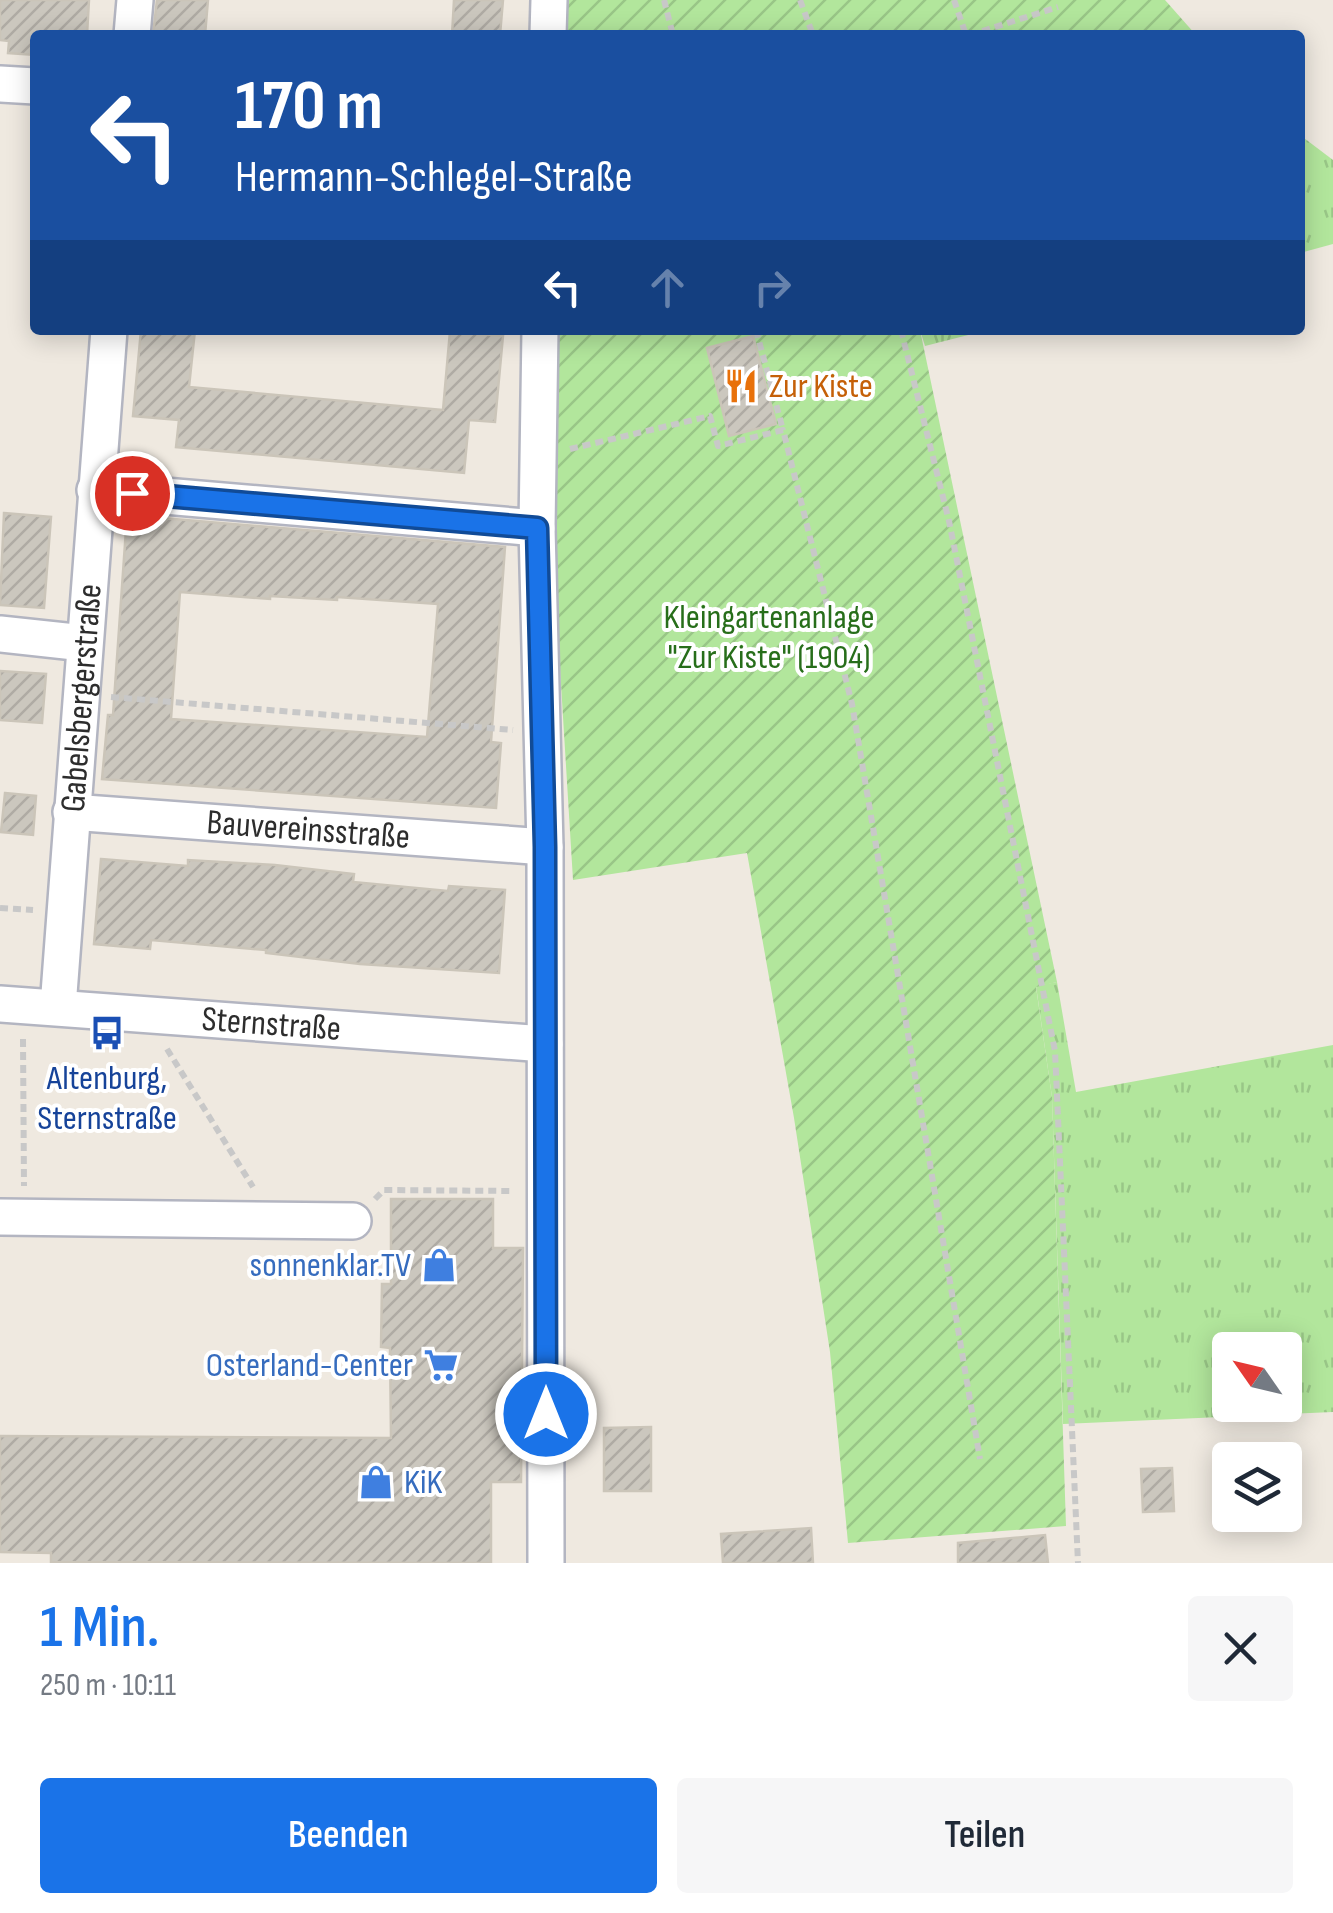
<!DOCTYPE html>
<html lang="de">
<head>
<meta charset="utf-8">
<style>
	body { margin:0; font-family:"Sofia Sans Condensed",sans-serif; background:#f6f6f7; color:#1f2937; height:100vh; display:flex; flex-direction:column; font-size:38px; white-space:nowrap }
	* { box-sizing:border-box; margin:0 }
	p { font-size:32px; color:#747a83 }
	.icon { flex:none; width:55px; height:55px; fill:none; stroke:currentColor; stroke-width:2; stroke-linecap:round; stroke-linejoin:round }
	.map { position:relative; height:1563px; overflow:hidden }
	.side { display:flex; flex-direction:column; background:#fff; flex:1 }
	.side>* { flex:none }
	.banner { position:absolute; left:30px; top:30px; width:1275px; height:305px; border-radius:10px; box-shadow:0 5px 25px #0003; background:#1a4fa0; color:#fff; overflow:hidden }
	.needle { width:65px; rotate:304deg }
	.buttons { position:absolute; left:1212px; top:1332px; display:grid; gap:20px }
	.buttons a { display:grid; place-items:center; width:90px; height:90px; border-radius:10px; background:#fff; box-shadow:0 5px 25px #0003; font-size:50px }
	.pin { position:absolute; display:grid; place-items:center; width:85px; height:85px; color:#fff; margin:-42px; border:5px solid #fff; border-radius:50%; box-shadow:0 2px 10px #0007 }
	.me { position:absolute; width:110px; margin:-55px; rotate:0deg; stroke-linejoin:round; filter:drop-shadow(0 0 8px #0008) }
	.turn { display:flex; align-items:center; gap:35px; height:210px; padding:0 40px; font-size:45px }
	.turn .icon { width:130px; height:130px; stroke-width:2.5 }
	.turn b { display:block; font-size:70px; line-height:85px }
	.lanes { display:flex; align-items:center; height:95px; padding:0 40px; background:#0003; justify-content:center; gap:50px; direction:ltr }
	.lanes .off { opacity:.35 }
	.round { display:grid; place-items:center; flex:none; width:105px; height:105px; border-radius:10px; background:#f6f6f7 }
	.overview { display:flex; align-items:center; justify-content:space-between; height:170px; padding:0 40px }
	h1 { font-size:60px; font-weight:600; line-height:75px; color:#1a73e8 }
	.primary-button { display:flex; gap:20px; margin-top:auto; padding:20px 40px }
	.primary-button a { flex:1; height:115px; border-radius:10px; background:#1a73e8; color:#fff; font-size:40px; font-weight:600; line-height:115px; text-align:center }
	.primary-button a+a { background:#f6f6f7; color:#1f2937 }
	.map>svg:first-child { display:block }
	.grass { fill:url(#grass-tufts); fill-rule:evenodd }
	.garden { fill:url(#garden-furrows) }
	.building { fill:url(#building-hatch); stroke:#cbc5b9; stroke-width:2.5; fill-rule:evenodd }
	.lines { fill:none; stroke-linecap:round; stroke-linejoin:round }
	.minor-casing { stroke:#b3b5c1; stroke-width:40 }
	.path { stroke:#c8c8c8; stroke-width:6; stroke-dasharray:8 5; stroke-linecap:butt }
	.minor { stroke:#fff; stroke-width:35 }
	.route-casing { stroke:#114b97; stroke-width:25 }
	.route { stroke:#1a73e8; stroke-width:18 }
	.labels { text-anchor:middle; dominant-baseline:central; stroke-width:8; stroke-linejoin:round; paint-order:stroke }
	.food-label { font-size:35px; fill:#c56008; stroke:#fff; text-anchor:start }
	.park-label { font-size:35px; fill:#276e1a; stroke:#fff }
	.street-label { font-size:35px; fill:#2d2d2d; stroke:#fff }
	.transit-label { font-size:35px; fill:#164399; stroke:#fff }
	.shop-label { font-size:35px; fill:#366cbe; stroke:#fff; text-anchor:end }
</style>
</head>
<body>
<div class="map">
<svg width="1333" height="1563" viewBox="0 0 1333 1563">
	<defs>
		<pattern id="grass-tufts" width="24" height="20" patternUnits="userSpaceOnUse" patternTransform="scale(2.5)"><rect width="24" height="20" fill="#b2e69c"/><path d="M3 7l-1-3M5 7V3M7 7l1-3M15 17l-1-3M17 17v-4M19 17l1-3" fill="none" stroke="#99c687"/></pattern>
		<pattern id="garden-furrows" width="10" height="10" patternUnits="userSpaceOnUse" patternTransform="scale(2.5)"><rect width="10" height="10" fill="#b2e69c"/><path d="M-1 1l2-2M0 10L10 0M9 11l2-2" fill="none" stroke="#99c687"/></pattern>
		<pattern id="building-hatch" width="6" height="6" patternUnits="userSpaceOnUse" patternTransform="scale(2.5)"><rect width="6" height="6" fill="#cbc7be"/><path d="M-1 1l2-2M0 6l6-6M5 7l2-2" fill="none" stroke="#afaba4"/></pattern>
	</defs>
	<rect width="100%" height="100%" fill="#efe9e0"/>
	<!-- grass -->
	<g class="grass">
		<path d="M 1300,135 L 1333,160 L 1333,244 L 1300,253 Z"/>
		<path d="M 920,330 L 988,330 L 925,346 Z"/>
		<path d="M 1057,982 L 1076,1092 L 1333,1045 L 1333,1412 L 1063,1424 L 1052,1097 L 1036,986 ZM 1230,1350 L 1285,1350 L 1285,1405 L 1230,1405 Z"/>
	</g>
	<!-- garden -->
	<g class="garden">
		<path d="M 568,0 L 1165,0 L 1196,35 L 566,35 Z"/>
		<path d="M 557,330 L 920,330 L 1057,982 L 1036,987 L 1052,1097 L 1066,1526 L 848,1543 L 830,1352 L 794,1118 L 747,853 L 573,880 L 551,521 Z"/>
	</g>
	<!-- building -->
	<g class="building">
		<path d="M 0,0 L 89,0 L 87,35 L 35,35 L 35,55 L 8,53 L 9,41 L 0,40 Z"/>
		<path d="M 157,0 L 208,0 L 205,35 L 153,35 Z"/>
		<path d="M 454,0 L 503,0 L 500,35 L 452,35 Z"/>
		<path d="M 141,330 L 195,330 L 189,387 L 443,410 L 450,331 L 503,336 L 495,422 L 469,420 L 464,473 L 176,447 L 179,420 L 133,416 Z"/>
		<path d="M 753,336 L 776,424 L 729,436 L 707,348 Z"/>
		<path d="M 4,513 L 51,517 L 44,608 L 0,605 Z"/>
		<path d="M 127,515 L 505,547 L 491,742 L 501,743 L 496,808 L 102,779 L 108,715 L 113,715 ZM 180,592 L 270,599 L 270,596 L 337,600 L 337,597 L 438,604 L 427,737 L 171,719 Z"/>
		<path d="M 0,671 L 46,674 L 42,723 L 0,720 Z"/>
		<path d="M 5,793 L 36,796 L 33,835 L 1,832 Z"/>
		<path d="M 101,859 L 188,866 L 188,860 L 275,865 L 354,874 L 353,882 L 448,891 L 449,886 L 505,890 L 499,973 L 360,964 L 266,953 L 266,950 L 151,940 L 150,949 L 94,944 Z"/>
		<path d="M 391,1199 L 493,1199 L 493,1248 L 523,1248 L 521,1482 L 491,1482 L 491,1563 L 51,1562 L 51,1553 L 0,1552 L 0,1436 L 391,1438 L 390,1348 L 381,1347 L 382,1284 L 391,1284 Z"/>
		<path d="M 651,1427 L 651,1491 L 604,1491 L 604,1428 Z"/>
		<path d="M 1172,1468 L 1174,1511 L 1143,1512 L 1141,1469 Z"/>
		<path d="M 811,1528 L 813,1563 L 723,1563 L 721,1534 Z"/>
		<path d="M 1045,1535 L 1048,1563 L 958,1563 L 958,1543 Z"/>
	</g>
	<g class="lines">
		<!-- minor casing -->
		<g class="minor-casing">
			<g id="minor">
				<path d="M 132,35 L 135,0"/>
				<path d="M 548,35 L 549,0"/>
				<path d="M 0,84 L 35,86"/>
				<path d="M 540,330 L 537,528 L 545,847 L 546,1563"/>
				<path d="M 95,490 L 537,528"/>
				<path d="M 0,634 L 84,643"/>
				<path id="s1" d="M 71,812 L 545,847"/>
				<path id="s2" d="M 0,1004 L 545,1044"/>
				<path id="s3" d="M 58,1007 L 109,330"/>
				<path d="M 0,1217 L 353,1221"/>
			</g>
		</g>
		<!-- path -->
		<g class="path">
			<path d="M 664,0 L 673,35"/>
			<path d="M 800,0 L 813,35"/>
			<path d="M 954,0 L 966,35"/>
			<path d="M 970,35 L 1058,7"/>
			<path d="M 756,330 L 783,430"/>
			<path d="M 901,330 L 949,521 L 1055,1051 L 1078,1563"/>
			<path d="M 570,449 L 710,416 L 718,446 L 783,430 L 852,704 L 980,1459"/>
			<path d="M 111,697 L 513,730"/>
			<path d="M 0,908 L 33,910"/>
			<path d="M 23,1039 L 24,1186"/>
			<path d="M 167,1049 L 253,1187"/>
			<path d="M 375,1199 L 384,1190 L 514,1191"/>
		</g>
		<!-- minor -->
		<use href="#minor" class="minor"/>
	</g>
	<g class="lines">
		<!-- route casing -->
		<g class="route-casing">
			<path id="route" d="M 132,493 L 537,528 L 545,847 L 546,1414"/>
		</g>
		<!-- route -->
		<use href="#route" class="route"/>
	</g>
	<!-- icons -->
	<defs>
		<g id="restaurant-bare" transform="scale(2.7)"><path d="M-5-6h1v4h1v-4h1v4h1v-4h1v5L-1.5 .5V6h-2V.5L-5-1ZM5-6V6H3V1.5H1.5Q1.5-4 5-6Z" fill="#e8710a" stroke="#fff" stroke-width="2.5" paint-order="stroke"/></g>
		<g id="bus-bare" transform="scale(2.7)"><path d="M-5-6H5V4H4V6H2V4H-2V6H-4V4H-5ZM-3.5-4V0h7V-4ZM-3.5 1.2v1.5H-2V1.2ZM2 1.2v1.5H3.5V1.2Z" fill="#1a4fb4" stroke="#fff" stroke-width="2.5" paint-order="stroke"/></g>
		<g id="shop-bare" transform="scale(2.7)"><path d="M-5-2.5h2.3a2.7 3.5 0 0 1 5.4 0H5L5.5 6h-11ZM-1.5-2.5h3a1.5 2.3 0 0 0-3 0Z" fill="#3f7fe0" stroke="#fff" stroke-width="2.5" paint-order="stroke"/></g>
		<g id="supermarket-bare" transform="scale(2.7)"><path d="M-6-5.5h2.5l.6 2H6L4.5 2H-2.5L-4.4-4H-6ZM-1.5 3.2a1.3 1.3 0 1 0 .1 0ZM3 3.2a1.3 1.3 0 1 0 .1 0Z" fill="#3f7fe0" stroke="#fff" stroke-width="2.5" paint-order="stroke"/></g>
	</defs>
	<g fill-rule="evenodd">
		<use href="#restaurant-bare" x="741" y="386"/>
		<use href="#bus-bare" x="107" y="1033"/>
		<use href="#shop-bare" x="439" y="1265"/>
		<use href="#supermarket-bare" x="441" y="1365"/>
		<use href="#shop-bare" x="376" y="1482"/>
	</g>
	<g class="labels">
		<!-- food labels -->
		<g class="food-label">
			<text x="769" y="386">Zur Kiste</text>
		</g>
		<!-- park labels -->
		<g class="park-label">
			<text x="769" y="617">Kleingartenanlage<tspan x="769" dy="40">"Zur Kiste" (1904)</tspan></text>
		</g>
		<!-- street labels -->
		<g class="street-label">
			<text stroke="none"><textPath href="#s3" startOffset="310">Gabelsbergerstraße</textPath></text>
			<text stroke="none"><textPath href="#s1" startOffset="238">Bauvereinsstraße</textPath></text>
			<text stroke="none"><textPath href="#s2" startOffset="272">Sternstraße</textPath></text>
		</g>
		<!-- transit labels -->
		<g class="transit-label">
			<text x="107" y="1078">Altenburg,<tspan x="107" dy="40">Sternstraße</tspan></text>
		</g>
		<!-- shop labels -->
		<g class="shop-label">
			<text x="411" y="1265">sonnenklar.TV</text>
			<text x="413" y="1365">Osterland-Center</text>
			<text x="404" y="1482" text-anchor="start">KiK</text>
		</g>
	</g>
</svg>
<div class="buttons">
<a><svg class="needle" viewBox="-14 -14 28 28"><path d="M0-13l5 13h-10z" fill="#e53935"/><path d="M0 13l5-13h-10z" fill="#747a83"/></svg></a>
<a><svg class="icon" aria-label="layers" viewBox="0 0 24 24"><path d="M12 4l9 5-9 5-9-5zM3 14l9 5 9-5"/></svg></a>
</div>
<div class="pin" style="left:132px;top:493px;background:#d93025"><svg class="icon" aria-label="arrive" viewBox="0 0 24 24"><path d="M6 21V4h12l-3 4 3 4H6"/></svg></div>
<svg class="me" style="left:546px;top:1414px" viewBox="-20 -20 40 40"><circle r="17" fill="#1a73e8" stroke="#fff" stroke-width="3"/><path d="M0-11L8 9 0 5-8 9z" fill="#fff"/></svg>
<div class="banner">
<div class="turn"><svg class="icon" aria-label="left" viewBox="0 0 24 24"><path d="M17 20v-9H6M10 6l-5 5 5 5"/></svg><div><b>170 m</b>Hermann-Schlegel-Straße</div></div>
<div class="lanes"><svg class="icon" aria-label="left" viewBox="0 0 24 24"><path d="M17 20v-9H6M10 6l-5 5 5 5"/></svg><svg class="icon off" aria-label="ahead" viewBox="0 0 24 24"><path d="M12 20V5M6 11l6-6 6 6"/></svg><svg class="icon off" aria-label="right" viewBox="0 0 24 24"><path d="M7 20v-9h11M14 6l5 5-5 5"/></svg></div>
</div>
</div>
<section class="side">
<div class="overview"><div><h1>1 Min.</h1><p>250 m · 10:11</p></div><a class="round"><svg class="icon" aria-label="close" viewBox="0 0 24 24"><path d="M6 6l12 12M18 6L6 18"/></svg></a></div>
<div class="primary-button"><a>Beenden</a><a>Teilen</a></div>
</section>
</body>
</html>
